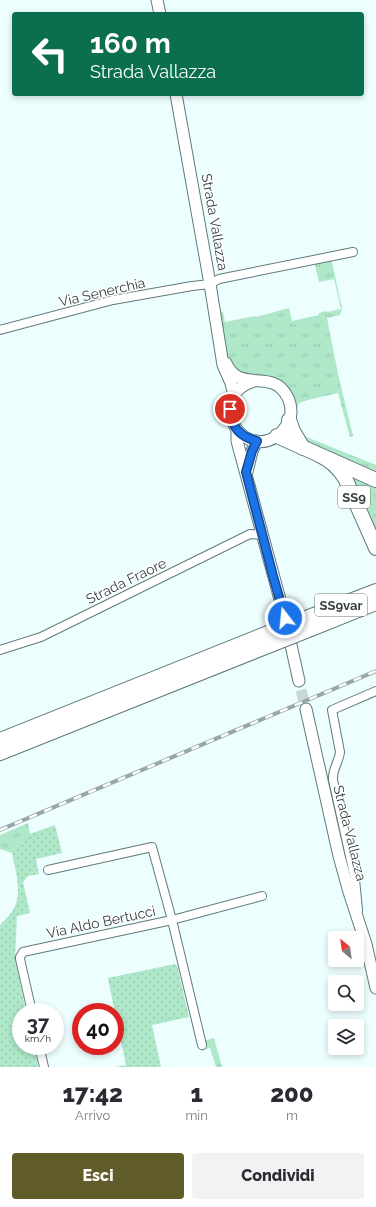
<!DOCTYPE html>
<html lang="it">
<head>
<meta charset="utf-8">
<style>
	body { margin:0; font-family:Raleway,sans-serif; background:#f2f2f3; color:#2b2b33; height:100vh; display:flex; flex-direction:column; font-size:15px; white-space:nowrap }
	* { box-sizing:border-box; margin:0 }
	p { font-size:13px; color:#7c7c81 }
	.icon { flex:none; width:22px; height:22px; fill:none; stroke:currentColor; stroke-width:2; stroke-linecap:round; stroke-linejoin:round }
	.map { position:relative; height:1067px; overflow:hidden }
	.panel { display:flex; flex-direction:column; background:#fff; flex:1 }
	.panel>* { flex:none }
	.hud { position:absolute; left:12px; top:12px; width:352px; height:84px; border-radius:4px; box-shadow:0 2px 6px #0003; background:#0b6e4f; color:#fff; overflow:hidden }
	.needle { width:26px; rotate:331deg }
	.fabs { position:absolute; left:328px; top:931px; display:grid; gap:8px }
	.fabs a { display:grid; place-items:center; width:36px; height:36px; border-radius:4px; background:#fff; box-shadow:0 2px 6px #0003; font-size:20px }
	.speed { position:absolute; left:12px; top:1003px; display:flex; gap:8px; font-size:20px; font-weight:700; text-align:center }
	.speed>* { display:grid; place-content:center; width:52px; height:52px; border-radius:50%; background:#fff; box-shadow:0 2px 6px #0003; line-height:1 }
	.speed small { font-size:10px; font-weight:400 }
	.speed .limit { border:6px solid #d22; background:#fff; color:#111 }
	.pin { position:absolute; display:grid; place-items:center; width:34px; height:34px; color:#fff; margin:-17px; border:2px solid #fff; border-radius:50%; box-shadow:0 1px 4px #0007 }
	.me { position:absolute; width:44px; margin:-22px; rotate:344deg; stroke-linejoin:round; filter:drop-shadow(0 0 3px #0008) }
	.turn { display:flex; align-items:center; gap:14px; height:84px; padding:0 12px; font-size:18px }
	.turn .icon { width:52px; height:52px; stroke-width:2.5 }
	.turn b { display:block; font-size:28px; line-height:34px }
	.eta { display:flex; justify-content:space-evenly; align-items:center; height:68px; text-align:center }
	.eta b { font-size:24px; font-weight:800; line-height:28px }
	.primary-button { display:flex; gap:8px; margin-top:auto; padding:8px 12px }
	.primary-button a { flex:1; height:46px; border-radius:4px; background:#615d2a; color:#fff; font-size:16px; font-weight:800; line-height:46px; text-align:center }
	.primary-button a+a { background:#f2f2f3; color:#2b2b33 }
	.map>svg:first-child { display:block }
	.grass { fill:url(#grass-tufts) }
	.park { fill:url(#park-dots) }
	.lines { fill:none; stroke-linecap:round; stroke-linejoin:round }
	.secondary-tunnel { stroke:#c8d8d9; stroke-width:11; stroke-dasharray:11 5.5; stroke-linecap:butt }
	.street-casing { stroke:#607a7b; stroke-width:10 }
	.secondary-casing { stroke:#607a7b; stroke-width:13 }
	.highway-casing { stroke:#607a7b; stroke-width:16 }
	.street { stroke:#fff; stroke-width:8 }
	.secondary { stroke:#fff; stroke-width:11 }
	.highway { stroke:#fff; stroke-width:14 }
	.rail-casing { stroke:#98a6a7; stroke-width:4 }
	.rail { stroke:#fff; stroke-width:2.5; stroke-dasharray:8; stroke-linecap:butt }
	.highway-bridge-casing { stroke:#607a7b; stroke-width:16; stroke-linecap:butt }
	.highway-bridge { stroke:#fff; stroke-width:14 }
	.route-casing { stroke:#114b97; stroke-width:10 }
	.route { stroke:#1a73e8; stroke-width:7 }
	.labels { text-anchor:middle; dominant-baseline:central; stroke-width:3; stroke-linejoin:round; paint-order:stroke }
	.shield { fill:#fff; stroke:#717979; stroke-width:1 }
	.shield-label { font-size:13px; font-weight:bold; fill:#343f40 }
	.street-label { font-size:14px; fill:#343f40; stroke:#fff }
</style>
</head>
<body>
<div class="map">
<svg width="376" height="1067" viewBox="0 0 376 1067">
	<defs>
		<pattern id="grass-tufts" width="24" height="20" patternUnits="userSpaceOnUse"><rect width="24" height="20" fill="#aee8c9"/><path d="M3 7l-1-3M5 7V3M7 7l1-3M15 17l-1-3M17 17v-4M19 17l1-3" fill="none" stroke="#96c8ae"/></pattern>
		<pattern id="park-dots" width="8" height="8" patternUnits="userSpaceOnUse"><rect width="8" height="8" fill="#aee8c9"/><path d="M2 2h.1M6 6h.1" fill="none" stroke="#96c8ae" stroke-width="1.8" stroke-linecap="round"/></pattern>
	</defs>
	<rect width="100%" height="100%" fill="#edfeff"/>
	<!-- grass -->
	<g class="grass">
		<path d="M 331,258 L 342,308 L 340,315 L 327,318 L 338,374 L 353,436 L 350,437 L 338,393 L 308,400 L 299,403 C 297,407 297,409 297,413 C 295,424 296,429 304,436 L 376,465 L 376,471 C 367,467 357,463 347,459 C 330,454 296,447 292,426 C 290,410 298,400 283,386 C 273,376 261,378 249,377 C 224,375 222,334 220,315 L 220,313 L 223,311 L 225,322 L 255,316 L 256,317 L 289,308 L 292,321 L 319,315 L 319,313 L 326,311 L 327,312 L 341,309 L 334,279 L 319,282 L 314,261 Z"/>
		<path d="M 351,475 L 376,486 L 376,538 Z"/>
		<path d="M 28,823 L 30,834 L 24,836 L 12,853 L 0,849 L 0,835 Z"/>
		<path d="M 214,1038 L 222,1067 L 216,1067 L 210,1048 L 202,1051 L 200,1049 L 198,1042 Z"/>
	</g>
	<!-- park -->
	<g class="park">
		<path d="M 55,825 L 62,853 L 36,859 L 39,874 L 28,876 L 23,882 L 30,913 L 17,916 L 15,958 L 26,1012 L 21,1012 L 21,1046 L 34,1046 L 38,1067 L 0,1067 L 0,925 C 6,919 12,913 15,906 C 22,890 15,869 12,853 L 24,836 Z"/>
		<path d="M 175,964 L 176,965 L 177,965 L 189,1017 L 152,1025 L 161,1067 L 116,1067 L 126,1065 L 119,1032 L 115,1033 L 115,1012 L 96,1012 L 114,1008 L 108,978 Z"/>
	</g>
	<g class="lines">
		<!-- secondary-tunnel -->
		<path class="secondary-tunnel" d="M 301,690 L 306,709"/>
		<!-- street casing -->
		<g class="street-casing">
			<g id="street">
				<path d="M 0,330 L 113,300 L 192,286 L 210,284 L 219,279 L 353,252"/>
				<path d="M 0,650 L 41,637 L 250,534 L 262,535"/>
				<path d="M 358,910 L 355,879 L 333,780 C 332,769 339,762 340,752 L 332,710 L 376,691"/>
				<path d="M 32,1012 L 20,959 L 20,957 L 23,952 L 172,920 L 152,847 L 48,870"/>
				<path d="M 202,1045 L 172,920 L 262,896"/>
				<path d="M 39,1046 L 44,1067"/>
			</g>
		</g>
		<!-- secondary casing -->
		<g class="secondary-casing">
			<g id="secondary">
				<path d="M 157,0 L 160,14"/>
				<path d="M 176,94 L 210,284 L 223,365 L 231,383 L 233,392 L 231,402"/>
				<path d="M 226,363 C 228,368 233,374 238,377 C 255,385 275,374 287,396 C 290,401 291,407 291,413 C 290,422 284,431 277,436 C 240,461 205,396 254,381"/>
				<path d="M 237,430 L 237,441 L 285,618"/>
				<path d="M 247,472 L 252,451 L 257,441"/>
				<path d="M 291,645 L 299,681"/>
				<path d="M 306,709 L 339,856 L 349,892 L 366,944 L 376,988"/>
			</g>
		</g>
		<!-- highway casing -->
		<g class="highway-casing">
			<g id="highway">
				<path d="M 289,420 L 293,431 L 303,448"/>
				<path d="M 277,436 L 376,480"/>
				<path d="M 319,455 C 330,460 338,467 345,478 L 376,548"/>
				<path d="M 306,618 L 376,591"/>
				<path d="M 311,629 L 376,603"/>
				<path d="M 0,740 L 268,633"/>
				<path d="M 0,753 L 273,644"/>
			</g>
		</g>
		<!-- street -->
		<use href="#street" class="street"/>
		<!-- secondary -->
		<use href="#secondary" class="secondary"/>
		<!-- highway -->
		<use href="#highway" class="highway"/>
		<!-- rail casing -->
		<g class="rail-casing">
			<path id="rail" d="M 0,830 L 376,671"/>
		</g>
		<!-- rail -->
		<use href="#rail" class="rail"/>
		<!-- highway-bridge casing -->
		<g class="highway-bridge-casing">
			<g id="highway-bridge">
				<path d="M 268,633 L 306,618"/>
				<path d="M 273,644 L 311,629"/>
			</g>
		</g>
		<!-- highway-bridge -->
		<use href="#highway-bridge" class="highway-bridge"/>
	</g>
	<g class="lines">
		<!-- route casing -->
		<g class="route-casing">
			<path id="route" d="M 230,409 C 231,427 240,437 257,441 L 252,451 L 246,472 L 273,576 L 285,618"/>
		</g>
		<!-- route -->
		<use href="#route" class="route"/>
	</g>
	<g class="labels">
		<!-- shield labels -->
		<g class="shield">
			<rect x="338" y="486" width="32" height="22" rx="3"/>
			<rect x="315" y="594" width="52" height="22" rx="3"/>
		</g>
		<g class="shield-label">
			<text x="354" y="497">SS9</text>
			<text x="341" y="605">SS9var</text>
		</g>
		<!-- street labels -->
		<g class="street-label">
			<text transform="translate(215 222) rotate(80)">Strada Vallazza</text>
			<text transform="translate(102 292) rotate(-13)">Via Senerchia</text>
			<text transform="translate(126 581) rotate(-26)">Strada Fraore</text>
			<text transform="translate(350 833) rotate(76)">Strada Vallazza</text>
			<text transform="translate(101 922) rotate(-12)">Via Aldo Bertucci</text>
		</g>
	</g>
</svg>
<div class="fabs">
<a><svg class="needle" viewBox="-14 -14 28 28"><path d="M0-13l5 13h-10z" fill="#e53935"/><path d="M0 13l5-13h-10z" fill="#7c7c81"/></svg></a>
<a><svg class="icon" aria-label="search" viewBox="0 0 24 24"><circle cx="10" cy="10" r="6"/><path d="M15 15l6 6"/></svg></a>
<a><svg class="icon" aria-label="layers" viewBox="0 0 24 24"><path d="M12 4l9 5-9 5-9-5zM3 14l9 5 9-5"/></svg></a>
</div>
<div class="speed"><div>37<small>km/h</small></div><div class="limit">40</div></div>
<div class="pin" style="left:230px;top:409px;background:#d93025"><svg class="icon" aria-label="arrive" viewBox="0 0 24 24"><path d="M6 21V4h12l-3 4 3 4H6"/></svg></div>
<svg class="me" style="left:285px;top:618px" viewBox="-20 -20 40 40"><circle r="17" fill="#1a73e8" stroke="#fff" stroke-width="3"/><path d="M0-11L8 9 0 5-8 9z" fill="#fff"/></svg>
<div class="hud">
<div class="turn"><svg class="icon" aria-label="left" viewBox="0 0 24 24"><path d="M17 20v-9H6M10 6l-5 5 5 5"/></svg><div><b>160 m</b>Strada Vallazza</div></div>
</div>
</div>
<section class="panel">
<div class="eta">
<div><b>17:42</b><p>Arrivo</p></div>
<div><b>1</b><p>min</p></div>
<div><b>200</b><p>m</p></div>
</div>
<div class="primary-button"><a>Esci</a><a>Condividi</a></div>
</section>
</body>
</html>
